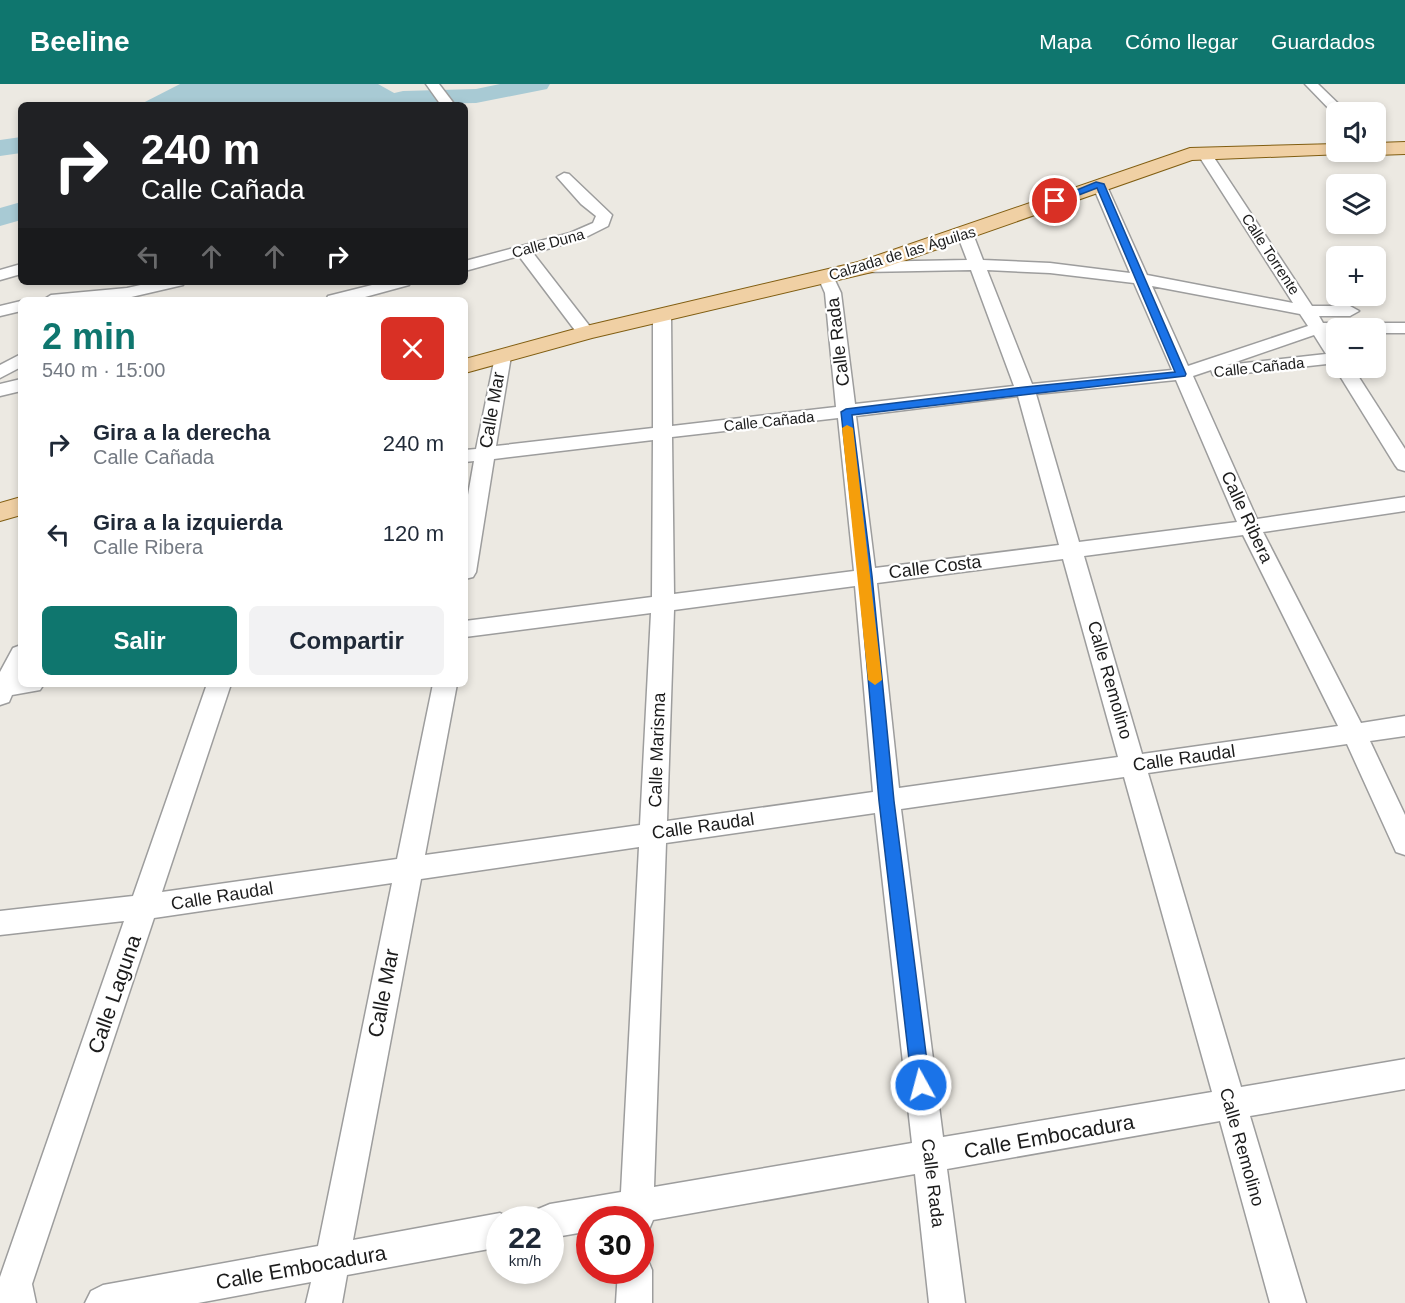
<!DOCTYPE html>
<html lang="es">
<head>
<meta charset="utf-8">
<style>
	body { margin:0; font-family:Helvetica,sans-serif; background:#f2f2f3; color:#1f2937; height:100vh; display:flex; flex-direction:column; font-size:22px; white-space:nowrap }
	* { box-sizing:border-box; margin:0 }
	p { font-size:20px; color:#747a83 }
	.icon { flex:none; width:33px; height:33px; fill:none; stroke:currentColor; stroke-width:2; stroke-linecap:round; stroke-linejoin:round }
	.map { position:relative; flex:1; overflow:hidden }
	.details { position:absolute; left:18px; top:213px; width:450px; height:390px; display:flex; flex-direction:column; background:#fff; border-radius:9px; box-shadow:0 3px 9px #0003 }
	.details>* { flex:none }
	.guide { position:absolute; left:18px; top:18px; width:450px; height:183px; border-radius:9px; box-shadow:0 3px 9px #0003; background:#202124; color:#fff; overflow:hidden }
	.tools { position:absolute; left:1326px; top:18px; display:grid; gap:12px }
	.tools a { display:grid; place-items:center; width:60px; height:60px; border-radius:9px; background:#fff; box-shadow:0 3px 9px #0003; font-size:30px }
	.speed { position:absolute; left:486px; top:1122px; display:flex; gap:12px; font-size:30px; font-weight:700; text-align:center }
	.speed>* { display:grid; place-content:center; width:78px; height:78px; border-radius:50%; background:#fff; box-shadow:0 3px 9px #0003; line-height:1 }
	.speed small { font-size:15px; font-weight:400 }
	.speed .limit { border:9px solid #d22; background:#fff; color:#111 }
	.pin { position:absolute; display:grid; place-items:center; width:51px; height:51px; color:#fff; margin:-26px; border:3px solid #fff; border-radius:50%; box-shadow:0 2px 6px #0007 }
	.me { position:absolute; width:66px; margin:-33px; rotate:353deg; stroke-linejoin:round; filter:drop-shadow(0 0 4px #0008) }
	.turn { display:flex; align-items:center; gap:21px; height:126px; padding:0 24px; font-size:27px }
	.turn .icon { width:78px; height:78px; stroke-width:2.5 }
	.turn b { display:block; font-size:42px; line-height:51px }
	.lanes { display:flex; align-items:center; height:57px; padding:0 24px; background:#0003; justify-content:center; gap:30px; direction:ltr }
	.lanes .off { opacity:.35 }
	.round { display:grid; place-items:center; flex:none; width:63px; height:63px; border-radius:9px; background:#f2f2f3 }
	.overview { display:flex; align-items:center; justify-content:space-between; height:102px; padding:0 24px }
	h1 { font-size:36px; font-weight:700; line-height:45px; color:#0f766e }
	.button { display:flex; gap:12px; margin-top:auto; padding:12px 24px }
	.button a { flex:1; height:69px; border-radius:9px; background:#0f766e; color:#fff; font-size:24px; font-weight:700; line-height:69px; text-align:center }
	.button a+a { background:#f2f2f3; color:#1f2937 }
	ul { padding:0; list-style:none }
	li { display:flex; align-items:center; gap:18px; height:90px; padding:0 24px }
	li div { flex:1 }
	li b { display:block; font-size:22px }
	li em { font-style:normal }
	header { display:flex; align-items:center; gap:36px; box-sizing:border-box; height:84px; padding:0 30px; background:#0f766e; color:#fff }
	header strong { font-size:28px }
	nav { display:flex; gap:33px; margin-inline-start:auto; font-size:21px }
	.map>svg:first-child { display:block }
	.water { fill:#a8cad4 }
	.lines { fill:none; stroke-linecap:round; stroke-linejoin:round }
	.river { fill:#a8cad4; fill-rule:evenodd }
	.minor-casing { stroke:#9d9d9d; stroke-width:3 }
	.major-casing { stroke:#815e12; stroke-width:2 }
	.minor { fill:#fff; fill-rule:evenodd }
	.major { fill:#f0d0a4; fill-rule:evenodd }
	.route { fill:#1a73e8; stroke:#114b97; stroke-width:1.5 }
	.slow { fill:#f59e0b }
	.labels { text-anchor:middle; dominant-baseline:central; stroke-width:4.5; stroke-linejoin:round; paint-order:stroke }
	.far-street-label { font-size:15px; fill:#1c1c1c; stroke:#fff }
	.street-label { font-size:18px; fill:#1c1c1c; stroke:#fff }
	.near-street-label { font-size:21px; fill:#1c1c1c; stroke:#fff }
</style>
</head>
<body>
<header>
<strong>Beeline</strong>
<nav><a>Mapa</a><a>Cómo llegar</a><a>Guardados</a></nav>
</header>
<div class="map">
<svg width="1405" height="1219" viewBox="0 0 1405 1219">
	<rect width="100%" height="100%" fill="#ece9e2"/>
	<!-- water -->
	<path class="water" d="M 180,0 L 378,0 L 403,14 L 399,21 L 139,21 Z"/>
	<g class="lines">
		<!-- river -->
		<g class="river">
			<path d="M 500,0 L 550,0 L 547,5 L 476,19 L 361,21 L 364,16 L 403,7 L 476,5 Z"/>
			<path d="M 21,53 L 21,69 L 0,72 L 0,56 Z"/>
			<path d="M 21,118 L 21,136 L 0,142 L 0,124 Z"/>
		</g>
		<!-- minor casing -->
		<g class="minor-casing">
			<g id="minor">
				<path d="M 426,0 L 439,0 L 455,21 L 441,21 Z"/>
				<path d="M 1305,0 L 1318,0 L 1347,28 L 1335,31 Z"/>
				<path d="M 1204,65 L 1211,69 L 1312,222 L 1350,222 L 1359,227 L 1350,232 L 1319,232 L 1323,239 L 1405,239 L 1405,249 L 1376,249 L 1376,244 L 1336,244 L 1336,249 L 1330,249 L 1336,259 L 1336,279 L 1219,292 L 1213,291 L 1211,286 L 1193,292 L 1257,435 L 1405,413 L 1405,427 L 1263,448 L 1361,639 L 1405,632 L 1405,652 L 1370,657 L 1405,731 L 1405,771 L 1396,768 L 1347,660 L 1148,689 L 1241,1003 L 1405,975 L 1405,1005 L 1250,1032 L 1306,1219 L 1270,1219 L 1220,1037 L 947,1085 L 965,1219 L 929,1219 L 915,1090 L 653,1136 L 648,1148 L 640,1151 L 640,1136 L 590,1136 L 590,1147 L 550,1154 L 550,1136 L 534,1136 L 538,1125 L 550,1120 L 621,1108 L 639,763 L 421,795 L 353,1156 L 500,1129 L 513,1136 L 500,1136 L 500,1163 L 347,1191 L 342,1219 L 306,1219 L 311,1198 L 198,1219 L 85,1219 L 91,1207 L 103,1201 L 318,1162 L 392,799 L 154,834 L 32,1200 L 36,1219 L 0,1219 L 0,1193 L 124,837 L 0,851 L 0,827 L 133,812 L 207,600 L 231,600 L 162,808 L 397,775 L 433,600 L 457,600 L 425,771 L 640,741 L 651,529 L 465,553 L 465,537 L 652,513 L 653,356 L 494,375 L 476,488 L 473,493 L 465,495 L 465,428 L 474,377 L 465,378 L 465,366 L 476,365 L 496,268 L 508,268 L 511,272 L 496,362 L 653,344 L 653,231 L 662,226 L 671,231 L 672,342 L 836,323 L 825,209 L 818,193 L 826,188 L 832,190 L 841,209 L 855,320 L 1014,302 L 971,186 L 864,188 L 856,183 L 864,178 L 967,176 L 957,150 L 965,145 L 973,150 L 983,176 L 1050,179 L 1130,189 L 1092,100 L 1099,96 L 1106,100 L 1147,191 L 1293,219 L 1197,69 ZM 987,186 L 1050,189 L 1134,199 L 1172,286 L 1032,300 ZM 1152,202 L 1300,230 L 1308,242 L 1188,282 ZM 1314,251 L 1326,270 L 1227,281 ZM 1176,296 L 1237,438 L 1079,458 L 1036,310 ZM 1018,312 L 1059,461 L 875,484 L 856,332 ZM 838,334 L 854,487 L 674,510 L 672,353 ZM 1243,451 L 1338,642 L 1142,670 L 1084,472 ZM 1063,475 L 1118,673 L 899,704 L 877,499 ZM 855,502 L 873,708 L 667,737 L 674,526 ZM 1124,693 L 1212,1008 L 943,1053 L 901,725 ZM 875,729 L 912,1059 L 654,1103 L 666,759 Z"/>
				<path d="M 564,89 L 569,90 L 612,131 L 608,142 L 582,155 L 533,169 L 595,249 L 586,254 L 580,253 L 519,172 L 465,187 L 465,177 L 570,149 L 593,139 L 596,132 L 581,120 L 557,93 Z"/>
				<path d="M 21,180 L 21,190 L 0,196 L 0,186 Z"/>
				<path d="M 154,198 L 185,198 L 183,201 L 127,214 L 43,216 L 51,211 L 127,204 Z"/>
				<path d="M 384,198 L 411,198 L 409,201 L 354,216 L 326,216 L 328,212 Z"/>
				<path d="M 21,217 L 21,227 L 0,232 L 0,222 Z"/>
				<path d="M 21,270 L 21,283 L 0,294 L 0,281 Z"/>
				<path d="M 1336,282 L 1353,284 L 1405,365 L 1405,387 L 1398,385 L 1395,381 L 1335,284 Z"/>
				<path d="M 21,295 L 21,307 L 0,312 L 0,300 Z"/>
				<path d="M 21,561 L 21,600 L 44,600 L 40,606 L 12,611 L 9,618 L 0,621 L 0,588 L 13,564 Z"/>
				<path d="M 640,1171 L 647,1174 L 652,1186 L 652,1219 L 616,1219 L 618,1186 L 640,1186 Z"/>
			</g>
		</g>
		<!-- major casing -->
		<g class="major-casing">
			<g id="major">
				<path d="M 1405,58 L 1405,70 L 1376,71 L 1369,68 L 1376,68 L 1376,59 Z"/>
				<path d="M 1336,60 L 1336,68 L 1344,68 L 1343,70 L 1192,76 L 872,188 L 592,254 L 465,289 L 465,275 L 586,242 L 858,178 L 1190,64 Z"/>
				<path d="M 21,413 L 21,431 L 0,437 L 0,419 Z"/>
			</g>
		</g>
		<!-- minor -->
		<use href="#minor" class="minor"/>
		<!-- major -->
		<use href="#major" class="major"/>
	</g>
	<!-- route -->
	<path class="route" d="M 1096,98 L 1104,100 L 1186,290 L 1185,292 L 852,331 L 872,492 L 894,717 L 930,1001 L 927,1007 L 921,1010 L 915,1007 L 912,1001 L 879,717 L 859,492 L 841,328 L 846,325 L 1025,303 L 1175,288 L 1097,104 L 1058,119 L 1050,117 Z"/>
	<!-- slow -->
	<path class="slow" d="M 847,341 L 853,344 L 882,596 L 875,601 L 868,596 L 842,344 Z"/>
	<g class="labels">
		<!-- far-street labels -->
		<g class="far-street-label">
			<text transform="translate(548 159) rotate(-15)">Calle Duna</text>
			<text transform="translate(902 169) rotate(-17)">Calzada de las Águilas</text>
			<text transform="translate(1271 170) rotate(57)">Calle Torrente</text>
			<text transform="translate(1259 283) rotate(-6)">Calle Cañada</text>
			<text transform="translate(769 337) rotate(-6)">Calle Cañada</text>
		</g>
		<!-- street labels -->
		<g class="street-label">
			<text transform="translate(838 258) rotate(-97)">Calle Rada</text>
			<text transform="translate(492 326) rotate(-80)">Calle Mar</text>
			<text transform="translate(1247 433) rotate(65)">Calle Ribera</text>
			<text transform="translate(935 483) rotate(-7)">Calle Costa</text>
			<text transform="translate(1110 596) rotate(74)">Calle Remolino</text>
			<text transform="translate(657 666) rotate(-88)">Calle Marisma</text>
			<text transform="translate(1184 674) rotate(-8)">Calle Raudal</text>
			<text transform="translate(703 742) rotate(-8)">Calle Raudal</text>
			<text transform="translate(222 812) rotate(-9)">Calle Raudal</text>
			<text transform="translate(1242 1063) rotate(74)">Calle Remolino</text>
			<text transform="translate(933 1099) rotate(83)">Calle Rada</text>
		</g>
		<!-- near-street labels -->
		<g class="near-street-label">
			<text transform="translate(383 909) rotate(-79)">Calle Mar</text>
			<text transform="translate(114 910) rotate(-71)">Calle Laguna</text>
			<text transform="translate(1049 1052) rotate(-10)">Calle Embocadura</text>
			<text transform="translate(301 1183) rotate(-10)">Calle Embocadura</text>
		</g>
	</g>
</svg>
<div class="tools">
<a><svg class="icon" aria-label="sound" viewBox="0 0 24 24"><path d="M4 9h4l5-4v14l-5-4H4zM17 9q2 3 0 6"/></svg></a>
<a><svg class="icon" aria-label="layers" viewBox="0 0 24 24"><path d="M12 4l9 5-9 5-9-5zM3 14l9 5 9-5"/></svg></a>
<a>+</a>
<a>−</a>
</div>
<div class="speed"><div>22<small>km/h</small></div><div class="limit">30</div></div>
<div class="pin" style="left:1055px;top:117px;background:#d93025"><svg class="icon" aria-label="arrive" viewBox="0 0 24 24"><path d="M6 21V4h12l-3 4 3 4H6"/></svg></div>
<svg class="me" style="left:921px;top:1001px" viewBox="-20 -20 40 40"><circle r="17" fill="#1a73e8" stroke="#fff" stroke-width="3"/><path d="M0-11L8 9 0 5-8 9z" fill="#fff"/></svg>
<div class="guide">
<div class="turn"><svg class="icon" aria-label="right" viewBox="0 0 24 24"><path d="M7 20v-9h11M14 6l5 5-5 5"/></svg><div><b>240 m</b>Calle Cañada</div></div>
<div class="lanes"><svg class="icon off" aria-label="left" viewBox="0 0 24 24"><path d="M17 20v-9H6M10 6l-5 5 5 5"/></svg><svg class="icon off" aria-label="ahead" viewBox="0 0 24 24"><path d="M12 20V5M6 11l6-6 6 6"/></svg><svg class="icon off" aria-label="ahead" viewBox="0 0 24 24"><path d="M12 20V5M6 11l6-6 6 6"/></svg><svg class="icon" aria-label="right" viewBox="0 0 24 24"><path d="M7 20v-9h11M14 6l5 5-5 5"/></svg></div>
</div>
<section class="details">
<div class="overview"><div><h1>2 min</h1><p>540 m · 15:00</p></div><a class="round" style="background:#d93025;color:#fff"><svg class="icon" aria-label="close" viewBox="0 0 24 24"><path d="M6 6l12 12M18 6L6 18"/></svg></a></div>
<ul>
<li><svg class="icon" aria-label="right" viewBox="0 0 24 24"><path d="M7 20v-9h11M14 6l5 5-5 5"/></svg><div><b>Gira a la derecha</b><p>Calle Cañada</p></div><em>240 m</em></li>
<li><svg class="icon" aria-label="left" viewBox="0 0 24 24"><path d="M17 20v-9H6M10 6l-5 5 5 5"/></svg><div><b>Gira a la izquierda</b><p>Calle Ribera</p></div><em>120 m</em></li>
</ul>
<div class="button"><a>Salir</a><a>Compartir</a></div>
</section>
</div>
</body>
</html>
